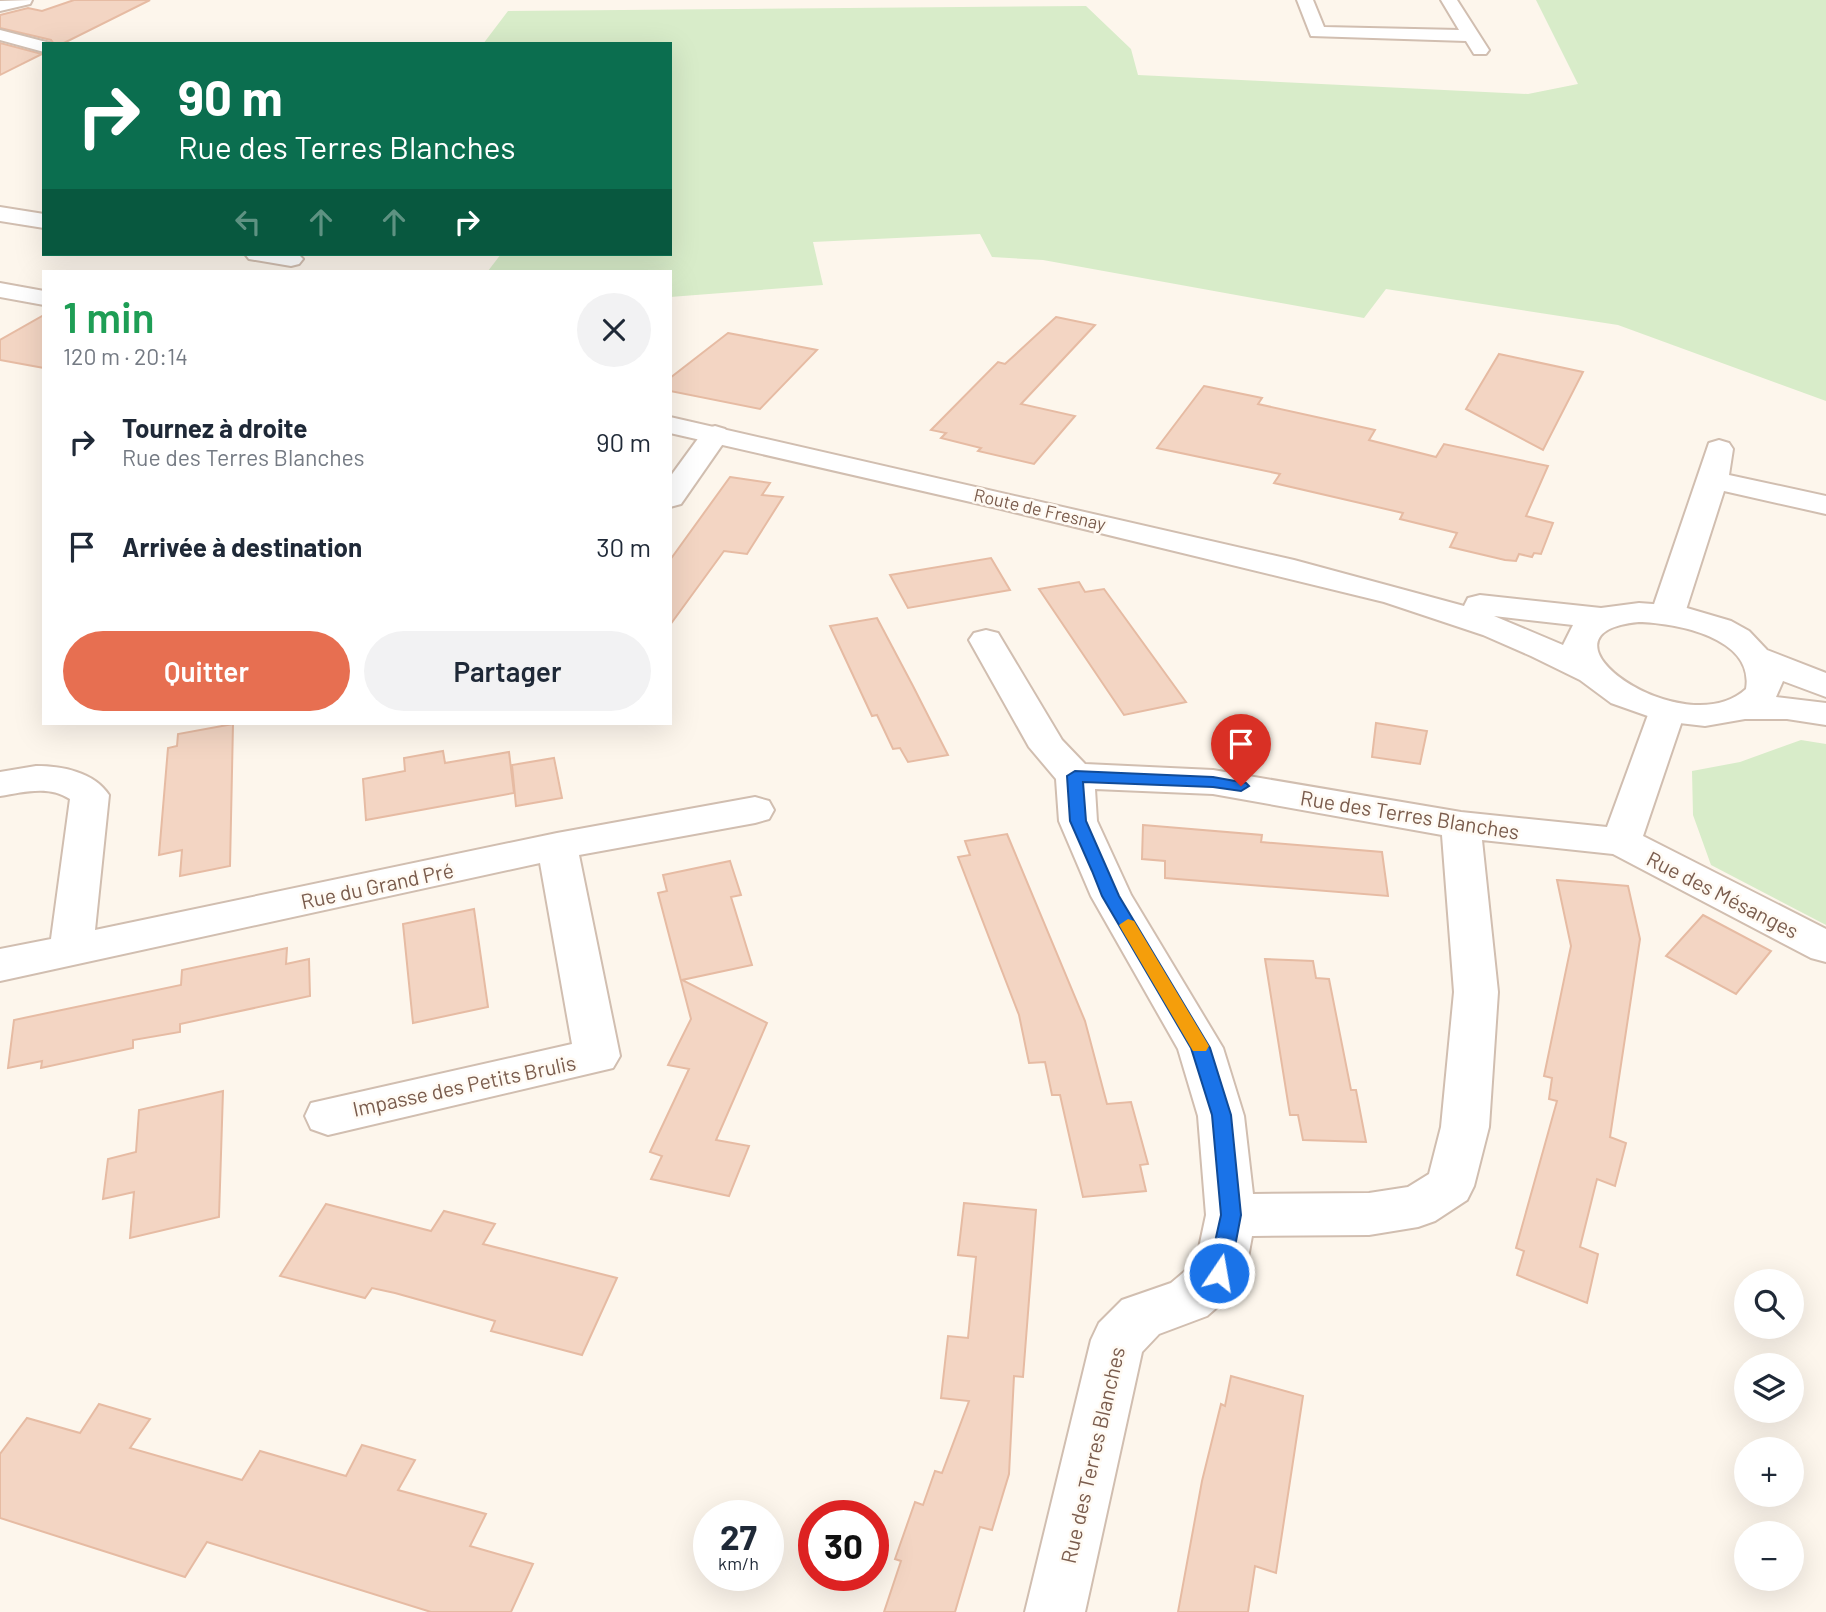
<!DOCTYPE html>
<html lang="fr">
<head>
<meta charset="utf-8">
<style>
	body { margin:0; font-family:Barlow,sans-serif; background:#f2f2f3; color:#1f2937; height:100vh; display:flex; flex-direction:column; font-size:26px; white-space:nowrap }
	* { box-sizing:border-box; margin:0 }
	p { font-size:23px; color:#747a83 }
	.icon { flex:none; width:38px; height:38px; fill:none; stroke:currentColor; stroke-width:2; stroke-linecap:round; stroke-linejoin:round }
	.map { position:relative; flex:1; overflow:hidden }
	.details { position:absolute; left:42px; top:270px; width:630px; height:455px; display:flex; flex-direction:column; background:#fff; border-radius:0px; box-shadow:0 7px 28px #0002 }
	.details>* { flex:none }
	.guide { position:absolute; left:42px; top:42px; width:630px; height:214px; border-radius:0px; box-shadow:0 7px 28px #0002; background:#0b6e4f; color:#fff; overflow:hidden }
	.controls { position:absolute; left:1734px; top:1269px; display:grid; gap:14px }
	.controls a { display:grid; place-items:center; width:70px; height:70px; border-radius:50%; background:#fff; box-shadow:0 7px 28px #0002; font-size:35px }
	.speed { position:absolute; left:693px; top:1500px; display:flex; gap:14px; font-size:35px; font-weight:700; text-align:center }
	.speed>* { display:grid; place-content:center; width:91px; height:91px; border-radius:50%; background:#fff; box-shadow:0 7px 28px #0002; line-height:1 }
	.speed small { font-size:18px; font-weight:400 }
	.speed .limit { border:10px solid #d22; background:#fff; color:#111 }
	.pin { position:absolute; display:grid; place-items:center; width:60px; height:60px; color:#fff; margin:-72px -30px; border-radius:50% 50% 50% 0; rotate:-45deg; box-shadow:0 0 7px #0007 }
	.pin .icon { rotate:45deg }
	.me { position:absolute; width:77px; margin:-38px; rotate:12deg; stroke-linejoin:round; filter:drop-shadow(0 0 5px #0008) }
	.turn { display:flex; align-items:center; gap:24px; height:147px; padding:0 21px; font-size:32px }
	.turn .icon { width:91px; height:91px; stroke-width:2.5 }
	.turn b { display:block; font-size:49px; line-height:60px }
	.lanes { display:flex; align-items:center; height:66px; padding:0 21px; background:#0003; justify-content:center; gap:35px; direction:ltr }
	.lanes .off { opacity:.35 }
	.round { display:grid; place-items:center; flex:none; width:74px; height:74px; border-radius:37px; background:#f2f2f3 }
	.summary { display:flex; align-items:center; justify-content:space-between; height:119px; padding:0 21px }
	h1 { font-size:42px; font-weight:600; line-height:52px; color:#1e9e55 }
	.button { display:flex; gap:14px; margin-top:auto; padding:14px 21px }
	.button a { flex:1; height:80px; border-radius:42px; background:#e76f51; color:#fff; font-size:28px; font-weight:600; line-height:80px; text-align:center }
	.button a+a { background:#f2f2f3; color:#1f2937 }
	ul { padding:0; list-style:none }
	li { display:flex; align-items:center; gap:21px; height:105px; padding:0 21px }
	li div { flex:1 }
	li b { display:block; font-size:26px }
	li em { font-style:normal }
	.map>svg:first-child { display:block }
	.green { fill:#d8ecc9 }
	.building { fill:#f3d5c3; stroke:#e6bba3; stroke-width:2 }
	.lines { fill:none; stroke-linecap:round; stroke-linejoin:round }
	.minor-casing { stroke:#d1beb0; stroke-width:4 }
	.tertiary-casing { stroke:#d1beb0; stroke-width:4 }
	.minor { fill:#fff; fill-rule:evenodd }
	.tertiary { fill:#fff; fill-rule:evenodd }
	.route { fill:#1a73e8; stroke:#114b97; stroke-width:2 }
	.slow { fill:#f59e0b }
	.labels { text-anchor:middle; dominant-baseline:central; stroke-width:5; stroke-linejoin:round; paint-order:stroke }
	.far-street-label { font-size:18px; fill:#7a5c4d; stroke:#fffaf3 }
	.street-label { font-size:21px; fill:#7a5c4d; stroke:#fffaf3 }
</style>
</head>
<body>
<div class="map">
<svg width="1826" height="1612" viewBox="0 0 1826 1612">
	<rect width="100%" height="100%" fill="#fdf6ec"/>
	<!-- green -->
	<g class="green">
		<path d="M 1536,0 L 1826,0 L 1826,401 L 1618,325 L 1386,289 L 1364,318 L 1043,260 L 992,257 L 980,234 L 813,242 L 823,285 L 670,297 L 670,271 L 488,271 L 501,254 L 670,254 L 670,44 L 483,44 L 508,11 L 1086,6 L 1131,49 L 1138,75 L 1528,94 L 1578,84 Z"/>
		<path d="M 1801,740 L 1826,744 L 1826,925 L 1711,865 L 1693,815 L 1692,771 L 1740,762 Z"/>
	</g>
	<!-- building -->
	<g class="building">
		<path d="M 74,0 L 150,0 L 62,44 L 54,44 L 51,40 L 0,28 L 0,15 L 28,8 L 42,11 Z"/>
		<path d="M 0,43 L 42,54 L 0,75 Z"/>
		<path d="M 44,315 L 44,368 L 0,360 L 0,340 Z"/>
		<path d="M 1056,317 L 1095,325 L 1021,404 L 1075,416 L 1034,464 L 978,451 L 981,448 L 941,438 L 946,433 L 931,430 L 998,362 L 1005,364 Z"/>
		<path d="M 728,333 L 817,350 L 760,409 L 670,391 L 670,378 Z"/>
		<path d="M 1499,354 L 1583,372 L 1543,450 L 1466,409 Z"/>
		<path d="M 1204,386 L 1262,398 L 1258,404 L 1375,430 L 1369,440 L 1436,457 L 1444,444 L 1548,466 L 1526,516 L 1553,523 L 1541,554 L 1534,553 L 1532,557 L 1519,554 L 1516,561 L 1505,560 L 1450,547 L 1457,533 L 1400,519 L 1403,513 L 1274,483 L 1280,474 L 1157,448 Z"/>
		<path d="M 730,477 L 770,483 L 762,495 L 783,497 L 747,554 L 724,551 L 670,625 L 670,560 Z"/>
		<path d="M 991,558 L 1010,590 L 908,608 L 890,575 Z"/>
		<path d="M 1079,582 L 1085,592 L 1104,589 L 1186,702 L 1124,715 L 1039,589 Z"/>
		<path d="M 877,618 L 913,686 L 948,755 L 908,762 L 900,748 L 893,749 L 877,715 L 872,716 L 830,626 Z"/>
		<path d="M 1376,723 L 1427,731 L 1420,764 L 1372,757 Z"/>
		<path d="M 233,724 L 230,866 L 180,876 L 182,850 L 159,855 L 168,748 L 177,746 L 178,734 Z"/>
		<path d="M 443,751 L 445,763 L 509,752 L 514,793 L 366,820 L 363,779 L 405,771 L 404,758 Z"/>
		<path d="M 554,758 L 562,798 L 516,806 L 512,765 Z"/>
		<path d="M 1143,825 L 1262,835 L 1261,842 L 1382,852 L 1388,896 L 1165,878 L 1165,861 L 1142,859 Z"/>
		<path d="M 1007,834 L 1085,1021 L 1107,1104 L 1131,1102 L 1148,1164 L 1140,1165 L 1146,1191 L 1083,1197 L 1060,1095 L 1052,1095 L 1045,1062 L 1029,1063 L 1019,1015 L 958,857 L 970,855 L 965,841 Z"/>
		<path d="M 730,861 L 741,895 L 731,897 L 752,965 L 682,980 L 767,1023 L 716,1140 L 749,1146 L 729,1196 L 651,1179 L 662,1156 L 650,1152 L 689,1069 L 668,1065 L 691,1019 L 658,893 L 667,891 L 663,875 Z"/>
		<path d="M 1557,880 L 1628,886 L 1640,939 L 1610,1137 L 1626,1143 L 1615,1186 L 1597,1179 L 1580,1247 L 1598,1254 L 1587,1303 L 1517,1275 L 1524,1251 L 1516,1248 L 1557,1101 L 1549,1099 L 1552,1078 L 1544,1076 L 1571,946 Z"/>
		<path d="M 474,909 L 488,1007 L 413,1023 L 403,924 Z"/>
		<path d="M 1703,915 L 1771,951 L 1736,994 L 1666,956 Z"/>
		<path d="M 287,948 L 286,964 L 309,959 L 310,996 L 180,1024 L 180,1032 L 133,1040 L 133,1048 L 41,1068 L 42,1061 L 8,1068 L 14,1020 L 181,985 L 182,970 Z"/>
		<path d="M 1265,959 L 1313,961 L 1316,978 L 1329,979 L 1351,1090 L 1356,1090 L 1366,1142 L 1303,1140 L 1298,1115 L 1290,1115 Z"/>
		<path d="M 223,1091 L 219,1217 L 130,1238 L 134,1192 L 103,1199 L 108,1159 L 136,1152 L 139,1110 Z"/>
		<path d="M 964,1203 L 1036,1210 L 1023,1377 L 1014,1376 L 1009,1474 L 992,1530 L 980,1527 L 955,1612 L 884,1612 L 901,1561 L 895,1559 L 915,1502 L 923,1505 L 935,1471 L 942,1473 L 969,1401 L 941,1398 L 948,1336 L 968,1338 L 976,1257 L 958,1255 Z"/>
		<path d="M 326,1204 L 431,1231 L 444,1211 L 495,1224 L 483,1244 L 617,1278 L 582,1355 L 491,1331 L 495,1321 L 395,1293 L 372,1288 L 365,1298 L 280,1276 Z"/>
		<path d="M 1231,1376 L 1303,1396 L 1276,1573 L 1255,1566 L 1248,1612 L 1178,1612 L 1202,1481 L 1221,1404 L 1225,1406 Z"/>
		<path d="M 99,1404 L 150,1419 L 130,1448 L 242,1480 L 260,1451 L 346,1476 L 362,1445 L 415,1460 L 398,1490 L 486,1514 L 470,1546 L 533,1564 L 511,1612 L 431,1612 L 207,1542 L 185,1577 L 0,1518 L 0,1454 L 27,1418 L 80,1433 Z"/>
	</g>
	<g class="lines">
		<!-- minor casing -->
		<g class="minor-casing">
			<g id="minor">
				<path d="M 32,0 L 30,4 L 0,11 L 0,1 Z"/>
				<path d="M 1297,0 L 1313,0 L 1324,27 L 1459,30 L 1441,0 L 1457,0 L 1489,50 L 1486,54 L 1474,54 L 1466,41 L 1311,36 Z"/>
				<path d="M 0,30 L 50,43 L 51,44 L 44,44 L 44,52 L 0,40 Z"/>
				<path d="M 0,207 L 44,214 L 44,228 L 0,221 Z"/>
				<path d="M 245,254 L 298,254 L 303,259 L 299,264 L 291,266 L 249,259 Z"/>
				<path d="M 715,426 L 725,429 L 729,435 L 681,504 L 670,507 L 670,477 L 705,429 Z"/>
				<path d="M 1719,440 L 1729,443 L 1733,449 L 1729,475 L 1826,496 L 1826,514 L 1724,491 L 1685,613 L 1680,620 L 1668,623 L 1656,620 L 1651,613 L 1709,443 Z"/>
				<path d="M 986,630 L 998,633 L 1062,740 L 1085,764 L 1213,770 L 1461,812 L 1607,827 L 1649,712 L 1654,704 L 1667,701 L 1680,704 L 1685,712 L 1643,836 L 1826,929 L 1826,962 L 1811,958 L 1613,854 L 1482,840 L 1498,992 L 1489,1127 L 1474,1186 L 1467,1200 L 1435,1221 L 1418,1227 L 1369,1235 L 1252,1236 L 1245,1274 L 1237,1290 L 1207,1316 L 1159,1334 L 1142,1352 L 1085,1612 L 1025,1612 L 1091,1340 L 1099,1323 L 1122,1300 L 1171,1283 L 1196,1262 L 1206,1215 L 1198,1116 L 1178,1049 L 1091,896 L 1059,821 L 1056,779 L 1029,747 L 969,640 L 974,633 ZM 1095,789 L 1213,794 L 1442,835 L 1454,992 L 1441,1127 L 1429,1174 L 1408,1187 L 1369,1193 L 1253,1194 L 1244,1116 L 1223,1048 L 1131,895 L 1097,821 Z"/>
				<path d="M 36,766 C 62,766 94,772 109,795 L 95,930 L 557,833 L 755,797 L 769,801 L 774,810 L 769,819 L 755,823 L 579,855 L 620,1056 L 613,1068 L 328,1135 L 311,1129 L 305,1116 L 311,1103 L 572,1044 L 540,863 L 0,981 L 0,949 L 51,939 L 70,799 C 49,785 24,792 0,796 L 0,772 Z"/>
			</g>
		</g>
		<!-- tertiary casing -->
		<g class="tertiary-casing">
			<g id="tertiary">
				<path d="M 0,283 L 44,291 L 44,305 L 0,297 Z"/>
				<path d="M 670,417 L 1294,560 L 1464,606 L 1468,598 L 1480,595 L 1601,608 L 1639,603 L 1680,606 L 1731,621 L 1749,631 L 1767,650 L 1826,673 L 1826,697 L 1783,681 L 1776,697 L 1826,703 L 1826,725 L 1787,719 L 1745,719 L 1705,726 L 1662,721 L 1611,703 L 1580,680 L 1531,656 L 1483,635 L 1384,602 L 997,508 L 670,433 ZM 1494,616 L 1573,625 L 1563,645 ZM 1639,622 C 1675,623 1755,637 1746,689 C 1684,746 1521,633 1639,622 Z"/>
			</g>
		</g>
		<!-- minor -->
		<use href="#minor" class="minor"/>
		<!-- tertiary -->
		<use href="#tertiary" class="tertiary"/>
	</g>
	<!-- route -->
	<path class="route" d="M 1075,771 L 1213,777 L 1246,783 L 1249,786 L 1241,791 L 1213,787 L 1083,782 L 1086,821 L 1119,896 L 1210,1048 L 1231,1115 L 1241,1215 L 1230,1273 L 1227,1280 L 1219,1283 L 1212,1280 L 1208,1273 L 1221,1215 L 1212,1115 L 1191,1048 L 1102,896 L 1092,871 L 1070,821 L 1067,776 Z"/>
	<!-- slow -->
	<path class="slow" d="M 1128,919 L 1134,921 L 1209,1046 L 1206,1051 L 1193,1051 L 1119,925 Z"/>
	<g class="labels">
		<!-- far-street labels -->
		<g class="far-street-label">
			<text transform="translate(1040 509) rotate(13)">Route de Fresnay</text>
		</g>
		<!-- street labels -->
		<g class="street-label">
			<text transform="translate(1410 814) rotate(9)">Rue des Terres Blanches</text>
			<text transform="translate(377 885) rotate(-12)">Rue du Grand Pré</text>
			<text transform="translate(1723 894) rotate(27)">Rue des Mésanges</text>
			<text transform="translate(464 1085) rotate(-12)">Impasse des Petits Brulis</text>
			<text transform="translate(1092 1455) rotate(-77)">Rue des Terres Blanches</text>
		</g>
	</g>
</svg>
<div class="controls">
<a><svg class="icon" aria-label="search" viewBox="0 0 24 24"><circle cx="10" cy="10" r="6"/><path d="M15 15l6 6"/></svg></a>
<a><svg class="icon" aria-label="layers" viewBox="0 0 24 24"><path d="M12 4l9 5-9 5-9-5zM3 14l9 5 9-5"/></svg></a>
<a>+</a>
<a>−</a>
</div>
<div class="speed"><div>27<small>km/h</small></div><div class="limit">30</div></div>
<div class="pin" style="left:1241px;top:786px;background:#d93025"><svg class="icon" aria-label="arrive" viewBox="0 0 24 24"><path d="M6 21V4h12l-3 4 3 4H6"/></svg></div>
<svg class="me" style="left:1219px;top:1273px" viewBox="-20 -20 40 40"><circle r="17" fill="#1a73e8" stroke="#fff" stroke-width="3"/><path d="M0-11L8 9 0 5-8 9z" fill="#fff"/></svg>
<div class="guide">
<div class="turn"><svg class="icon" aria-label="right" viewBox="0 0 24 24"><path d="M7 20v-9h11M14 6l5 5-5 5"/></svg><div><b>90 m</b>Rue des Terres Blanches</div></div>
<div class="lanes"><svg class="icon off" aria-label="left" viewBox="0 0 24 24"><path d="M17 20v-9H6M10 6l-5 5 5 5"/></svg><svg class="icon off" aria-label="ahead" viewBox="0 0 24 24"><path d="M12 20V5M6 11l6-6 6 6"/></svg><svg class="icon off" aria-label="ahead" viewBox="0 0 24 24"><path d="M12 20V5M6 11l6-6 6 6"/></svg><svg class="icon" aria-label="right" viewBox="0 0 24 24"><path d="M7 20v-9h11M14 6l5 5-5 5"/></svg></div>
</div>
<section class="details">
<div class="summary"><div><h1>1 min</h1><p>120 m · 20:14</p></div><a class="round"><svg class="icon" aria-label="close" viewBox="0 0 24 24"><path d="M6 6l12 12M18 6L6 18"/></svg></a></div>
<ul>
<li><svg class="icon" aria-label="right" viewBox="0 0 24 24"><path d="M7 20v-9h11M14 6l5 5-5 5"/></svg><div><b>Tournez à droite</b><p>Rue des Terres Blanches</p></div><em>90 m</em></li>
<li><svg class="icon" aria-label="arrive" viewBox="0 0 24 24"><path d="M6 21V4h12l-3 4 3 4H6"/></svg><div><b>Arrivée à destination</b></div><em>30 m</em></li>
</ul>
<div class="button"><a>Quitter</a><a>Partager</a></div>
</section>
</div>
</body>
</html>
